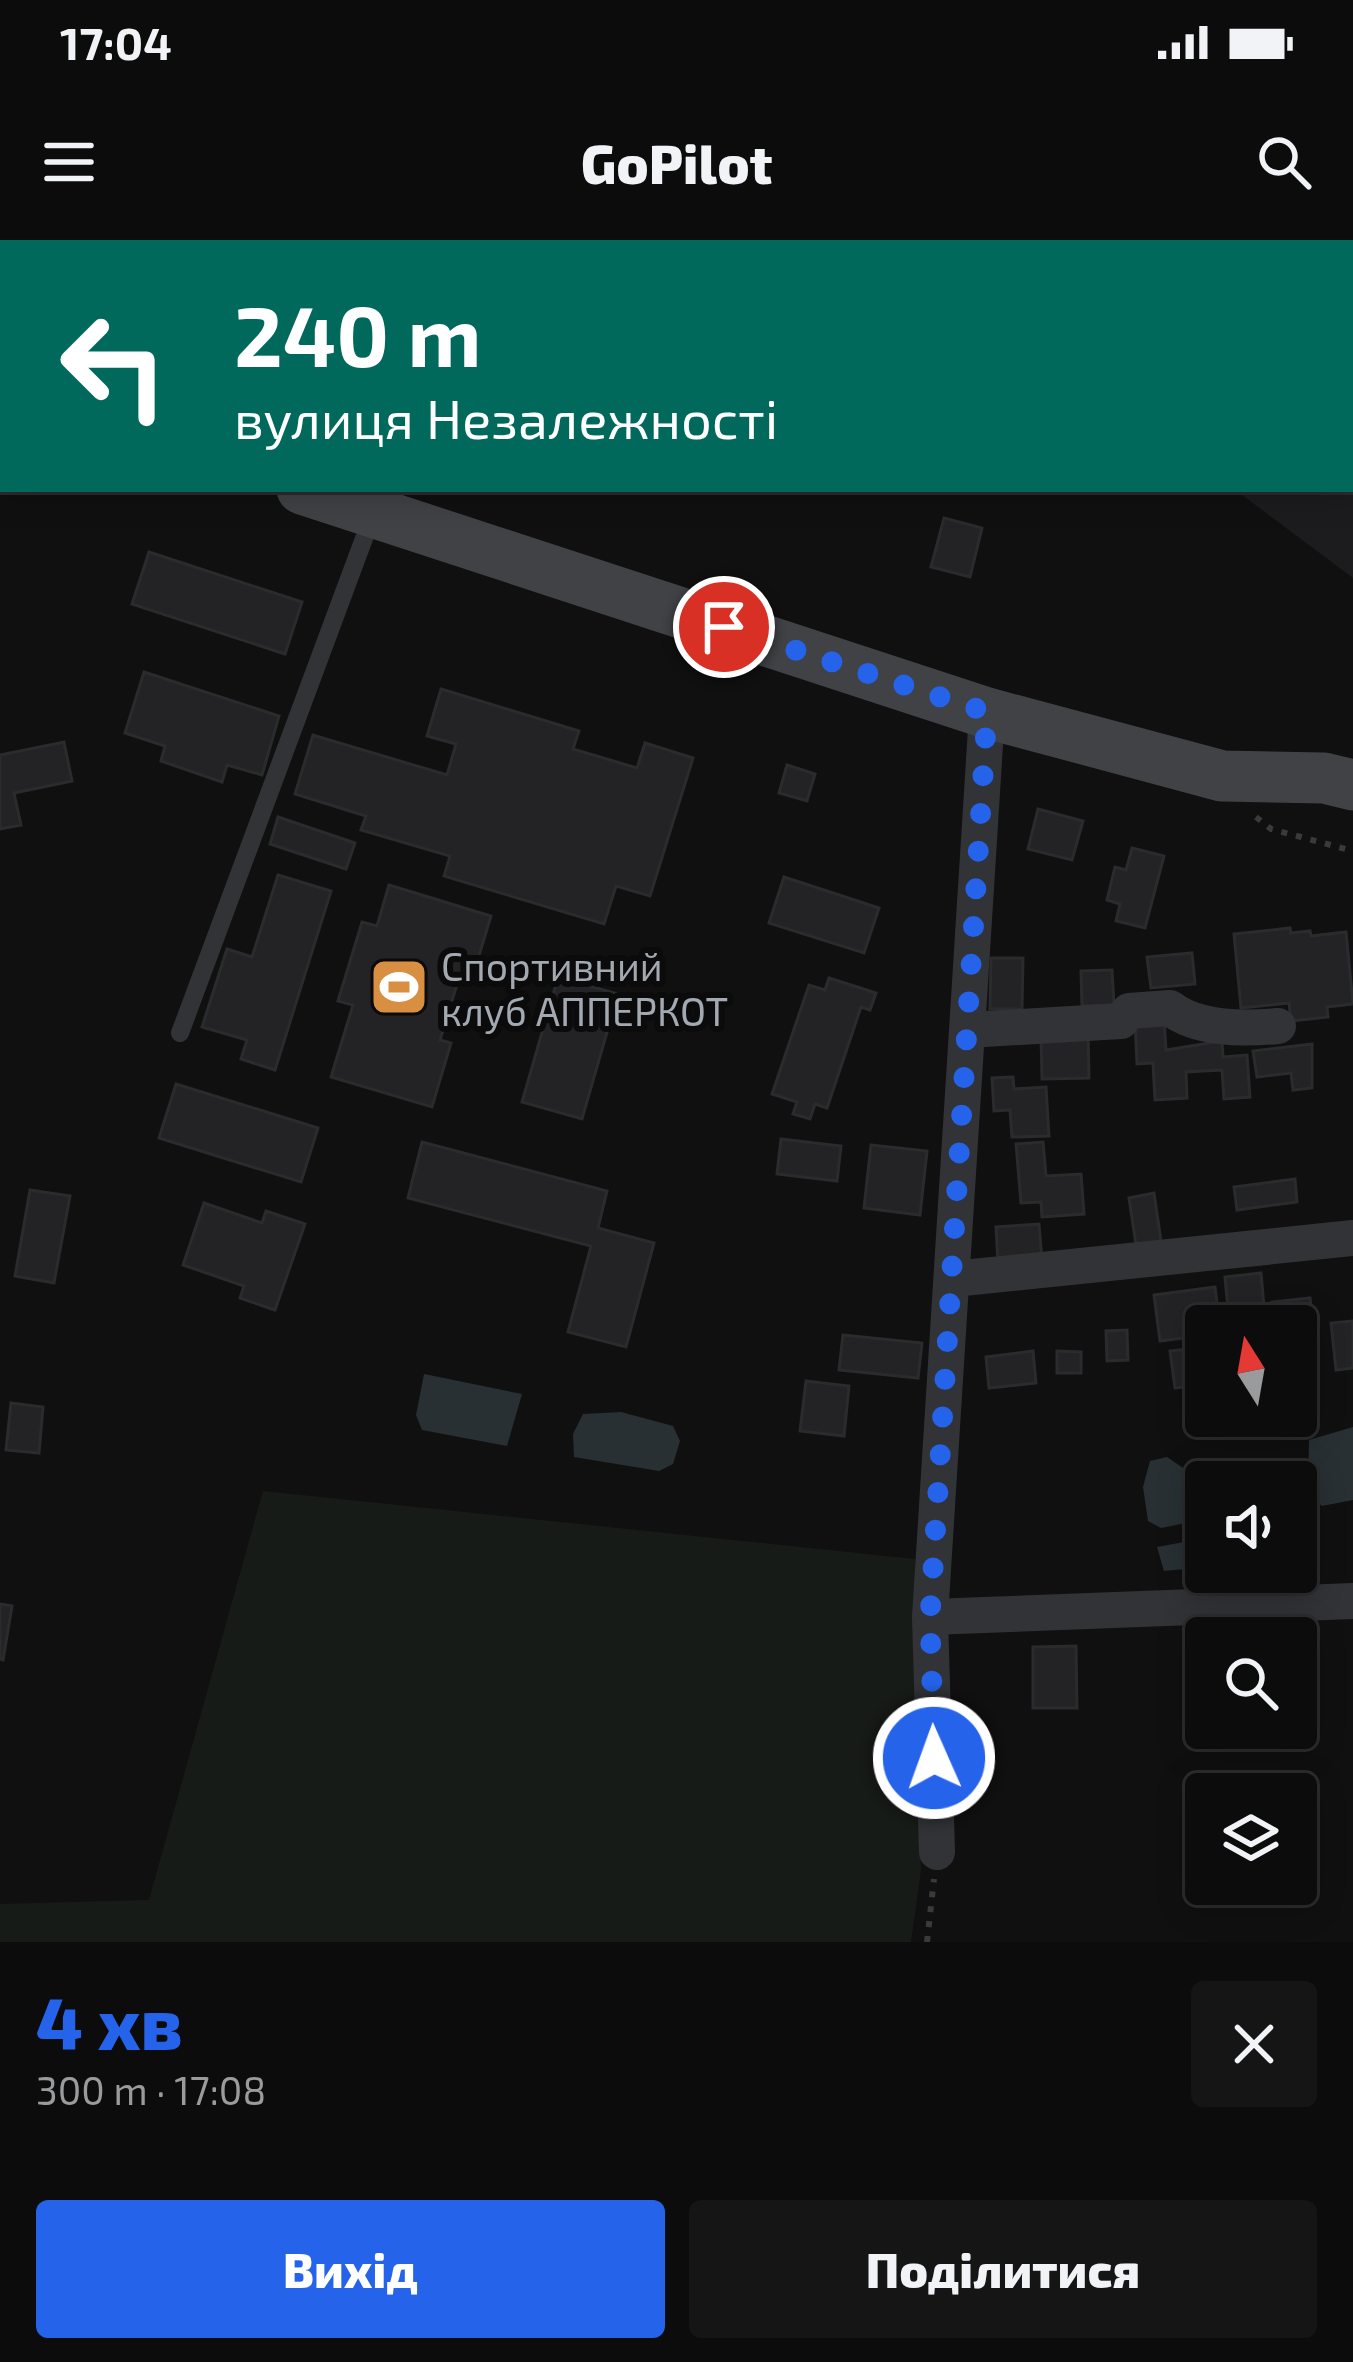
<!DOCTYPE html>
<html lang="uk">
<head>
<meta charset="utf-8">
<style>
	body { margin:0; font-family:"Exo 2",sans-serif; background:#151516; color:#f1f3f6; height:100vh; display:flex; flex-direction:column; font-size:45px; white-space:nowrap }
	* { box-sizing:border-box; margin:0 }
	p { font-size:39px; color:#9a9b9d }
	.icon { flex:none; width:66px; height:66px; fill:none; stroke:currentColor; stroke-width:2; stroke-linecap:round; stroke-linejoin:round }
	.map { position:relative; height:1702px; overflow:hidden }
	.details { display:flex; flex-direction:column; background:#0c0c0d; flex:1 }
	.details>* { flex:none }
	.top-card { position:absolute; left:0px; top:0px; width:1353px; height:252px; box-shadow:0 6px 30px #0003,0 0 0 3px #2c2c2e; background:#00695c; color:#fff; overflow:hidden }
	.needle { width:78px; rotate:349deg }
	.tools { position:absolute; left:1185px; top:1065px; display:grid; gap:24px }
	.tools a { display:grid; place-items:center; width:132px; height:132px; border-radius:12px; background:#0c0c0d; box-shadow:0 6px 30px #0003,0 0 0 3px #2c2c2e; font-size:60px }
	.pin { position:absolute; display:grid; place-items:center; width:102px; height:102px; color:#fff; margin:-51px; border:6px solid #fff; border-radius:50%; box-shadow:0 3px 12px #0007 }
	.me { position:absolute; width:132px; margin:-66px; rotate:358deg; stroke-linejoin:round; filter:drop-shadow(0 0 9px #0008) }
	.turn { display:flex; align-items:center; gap:42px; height:252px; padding:0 36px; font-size:54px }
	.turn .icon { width:156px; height:156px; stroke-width:2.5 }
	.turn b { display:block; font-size:84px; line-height:102px }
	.round { display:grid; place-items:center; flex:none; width:126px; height:126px; border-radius:12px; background:#151516 }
	.head { display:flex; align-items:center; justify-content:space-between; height:204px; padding:0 36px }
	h1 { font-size:72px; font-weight:800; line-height:90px; color:#2563eb }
	.button { display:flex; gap:24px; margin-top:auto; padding:24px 36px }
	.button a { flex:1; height:138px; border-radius:12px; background:#2563eb; color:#fff; font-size:48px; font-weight:800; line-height:138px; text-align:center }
	.button a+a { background:#151516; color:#f1f3f6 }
	.status { display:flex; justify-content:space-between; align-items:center; height:84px; padding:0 60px; background:#0c0c0d; direction:ltr }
	.status svg { height:33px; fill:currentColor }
	header { display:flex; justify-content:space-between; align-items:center; height:156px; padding:0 36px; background:#0c0c0d; font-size:54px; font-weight:800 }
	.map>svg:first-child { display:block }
	.built { fill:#1c1c1e }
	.green { fill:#171b17 }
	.water { fill:#283033 }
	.building { fill:#232325; stroke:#2a2b2d; stroke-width:3 }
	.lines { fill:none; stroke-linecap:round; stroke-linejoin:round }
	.path { stroke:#383a3c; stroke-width:6; stroke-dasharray:6 9; stroke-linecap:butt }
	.lane { stroke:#323336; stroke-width:18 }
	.street { stroke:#323336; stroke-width:36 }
	.secondary { stroke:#404245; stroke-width:51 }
	.route { stroke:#2563eb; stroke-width:21; stroke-dasharray:0 37.8 }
	.labels { text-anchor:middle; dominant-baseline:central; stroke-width:12; stroke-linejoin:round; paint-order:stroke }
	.poi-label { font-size:39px; fill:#a3a9b0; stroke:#0b0b0c; text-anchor:start }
</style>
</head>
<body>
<div class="status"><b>17:04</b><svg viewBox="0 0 49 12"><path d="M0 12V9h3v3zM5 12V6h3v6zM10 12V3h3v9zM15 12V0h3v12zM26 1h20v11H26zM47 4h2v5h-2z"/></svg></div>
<header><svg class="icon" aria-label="menu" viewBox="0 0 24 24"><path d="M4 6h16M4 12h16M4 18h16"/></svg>GoPilot<svg class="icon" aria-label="search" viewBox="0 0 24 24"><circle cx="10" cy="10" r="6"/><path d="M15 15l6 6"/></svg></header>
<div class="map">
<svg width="1353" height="1702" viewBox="0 0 1353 1702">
	<rect width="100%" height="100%" fill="#101011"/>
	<!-- built -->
	<g class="built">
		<path d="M 147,0 L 734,0 L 147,3 Z"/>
		<path d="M 876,0 L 1353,0 L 1353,338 L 1234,249 L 1350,249 L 1350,3 Z"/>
	</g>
	<!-- green -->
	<path class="green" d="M 263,1251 L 915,1319 L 921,1630 L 911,1702 L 0,1702 L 0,1664 L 149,1660 Z"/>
	<!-- water -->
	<g class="water">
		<path d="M 424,1134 L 522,1154 L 507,1206 L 422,1190 L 416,1175 Z"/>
		<path d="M 621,1172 L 673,1186 L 680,1201 L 673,1224 L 659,1231 L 574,1217 L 573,1194 L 583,1174 Z"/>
		<path d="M 1353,1187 L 1353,1260 L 1322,1266 L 1308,1253 L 1309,1200 Z"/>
		<path d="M 1167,1217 L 1186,1230 L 1191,1282 L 1161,1288 L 1148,1281 L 1143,1247 L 1150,1221 Z"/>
		<path d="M 1206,1298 L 1206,1327 L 1164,1331 L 1157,1307 Z"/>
	</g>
	<!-- building -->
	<g class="building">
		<path d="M 161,0 L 259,0 L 160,3 Z"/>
		<path d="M 944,278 L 982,288 L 970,337 L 931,327 Z"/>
		<path d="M 149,312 L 302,362 L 285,414 L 132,364 Z"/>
		<path d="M 144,432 L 279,476 L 262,535 L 227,525 L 222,542 L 161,521 L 165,506 L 125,493 Z"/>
		<path d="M 441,449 L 579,491 L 573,509 L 637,528 L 645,503 L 693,518 L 650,656 L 616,646 L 604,684 L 444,636 L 450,616 L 361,590 L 366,576 L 295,554 L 313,495 L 447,535 L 456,504 L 427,496 Z"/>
		<path d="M 64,502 L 72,541 L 14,553 L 21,585 L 0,589 L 0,515 Z"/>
		<path d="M 787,525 L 815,534 L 807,561 L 779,553 Z"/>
		<path d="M 1038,569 L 1083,581 L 1072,620 L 1028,609 Z"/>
		<path d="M 278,577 L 355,603 L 346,629 L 270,604 Z"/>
		<path d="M 1132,608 L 1164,616 L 1145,688 L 1116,681 L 1120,664 L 1107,660 L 1115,627 L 1126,630 Z"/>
		<path d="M 278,635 L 331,651 L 275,830 L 241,819 L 247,800 L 202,787 L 227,709 L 252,717 Z"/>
		<path d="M 784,637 L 879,668 L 864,713 L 769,683 Z"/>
		<path d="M 389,645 L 491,676 L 474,732 L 462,728 L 440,800 L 451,803 L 432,867 L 331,837 L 353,765 L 338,761 L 362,682 L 377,686 Z"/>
		<path d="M 1290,688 L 1291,693 L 1310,691 L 1311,696 L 1346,692 L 1353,764 L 1327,767 L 1328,777 L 1291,781 L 1289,763 L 1241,768 L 1234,694 Z"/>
		<path d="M 1192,713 L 1195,744 L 1151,748 L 1147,717 Z"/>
		<path d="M 991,718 L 1023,718 L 1022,769 L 990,769 Z"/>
		<path d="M 1112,730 L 1114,765 L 1082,766 L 1081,731 Z"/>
		<path d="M 558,737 L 618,754 L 582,879 L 522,862 Z"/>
		<path d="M 829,738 L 876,753 L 870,770 L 861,767 L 827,868 L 815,864 L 810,879 L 793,874 L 797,862 L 772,854 L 809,745 L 825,750 Z"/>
		<path d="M 1164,779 L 1166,810 L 1222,801 L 1223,817 L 1247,815 L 1250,857 L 1224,859 L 1222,830 L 1186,832 L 1187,858 L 1155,860 L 1153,823 L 1137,824 L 1135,781 Z"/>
		<path d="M 1088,792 L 1089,838 L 1042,839 L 1041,793 Z"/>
		<path d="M 1312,804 L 1312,848 L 1293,850 L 1291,833 L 1257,837 L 1253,811 Z"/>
		<path d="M 1013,837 L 1014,849 L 1046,847 L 1049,896 L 1012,897 L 1010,870 L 994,871 L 992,838 Z"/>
		<path d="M 176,844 L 318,888 L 301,942 L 159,898 Z"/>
		<path d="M 781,899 L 841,906 L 837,941 L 777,934 Z"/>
		<path d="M 422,902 L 607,951 L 598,988 L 654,1003 L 626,1107 L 568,1092 L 591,1006 L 408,958 Z"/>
		<path d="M 1043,902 L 1046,936 L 1081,934 L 1084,974 L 1042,977 L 1041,962 L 1021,963 L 1016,904 Z"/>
		<path d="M 871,905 L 927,911 L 920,975 L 864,968 Z"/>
		<path d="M 1295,939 L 1297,962 L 1237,970 L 1234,947 Z"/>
		<path d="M 30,950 L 70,956 L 54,1043 L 15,1036 Z"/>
		<path d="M 1154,953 L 1161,1001 L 1136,1005 L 1129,958 Z"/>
		<path d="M 204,963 L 262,983 L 266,971 L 305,984 L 275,1070 L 240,1058 L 244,1046 L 183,1025 Z"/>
		<path d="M 1039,984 L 1042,1021 L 998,1024 L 996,987 Z"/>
		<path d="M 1261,1033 L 1264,1067 L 1228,1070 L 1225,1037 Z"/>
		<path d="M 1215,1047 L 1220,1086 L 1206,1086 L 1206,1095 L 1160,1101 L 1154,1055 Z"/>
		<path d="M 1310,1058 L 1314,1095 L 1296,1098 L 1296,1086 L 1275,1086 L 1272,1062 Z"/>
		<path d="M 1353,1081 L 1353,1128 L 1336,1130 L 1331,1083 Z"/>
		<path d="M 1127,1090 L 1128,1120 L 1107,1121 L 1106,1091 Z"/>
		<path d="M 843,1095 L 922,1103 L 918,1138 L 839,1130 Z"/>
		<path d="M 1205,1107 L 1206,1144 L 1175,1148 L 1170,1111 Z"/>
		<path d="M 1033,1111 L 1036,1143 L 989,1148 L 986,1117 Z"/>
		<path d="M 1057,1111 L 1081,1112 L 1081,1133 L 1057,1133 Z"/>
		<path d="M 806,1141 L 849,1146 L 844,1196 L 800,1191 Z"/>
		<path d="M 11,1163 L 43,1167 L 39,1213 L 6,1210 Z"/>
		<path d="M 0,1364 L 12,1366 L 3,1420 L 0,1419 Z"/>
		<path d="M 1076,1406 L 1077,1468 L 1033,1468 L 1033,1407 Z"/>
	</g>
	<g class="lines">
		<!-- path -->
		<g class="path">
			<path d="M 1256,577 L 1271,589 L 1353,611"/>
			<path d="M 927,1702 L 934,1639"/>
		</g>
		<!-- lane -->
		<path class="lane" d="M 180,793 L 372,277"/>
		<!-- street -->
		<g class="street">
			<path d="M 968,790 L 1121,781 L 1129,771 L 1170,768 C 1198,790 1244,789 1278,786"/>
			<path d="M 953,1039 L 1353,998"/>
			<path d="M 930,1377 L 1353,1361"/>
			<path d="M 937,1612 L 930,1377 L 987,473"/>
		</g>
		<!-- secondary -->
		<g class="secondary">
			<path d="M 0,152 L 3,153"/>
			<path d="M 302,249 L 987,473 L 1222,536 L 1324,538 L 1353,545"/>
		</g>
	</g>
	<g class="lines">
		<!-- route -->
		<path class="route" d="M 724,387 L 987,472 L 930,1377 L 934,1518"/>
	</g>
	<!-- icons -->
	<defs>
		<g id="stadium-square" transform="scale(3)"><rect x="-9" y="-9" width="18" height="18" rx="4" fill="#d88f41" stroke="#0b0b0c"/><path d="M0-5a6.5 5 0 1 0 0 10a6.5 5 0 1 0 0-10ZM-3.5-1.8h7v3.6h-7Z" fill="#fff"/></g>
	</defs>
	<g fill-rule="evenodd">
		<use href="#stadium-square" x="399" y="747"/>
	</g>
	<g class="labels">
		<!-- poi labels -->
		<g class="poi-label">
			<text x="441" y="725">Спортивний<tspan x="441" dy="45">клуб АППЕРКОТ</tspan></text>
		</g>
	</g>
</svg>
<div class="tools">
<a><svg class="needle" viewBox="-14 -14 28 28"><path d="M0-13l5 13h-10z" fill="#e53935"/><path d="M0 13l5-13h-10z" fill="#9a9b9d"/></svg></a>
<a><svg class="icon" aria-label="sound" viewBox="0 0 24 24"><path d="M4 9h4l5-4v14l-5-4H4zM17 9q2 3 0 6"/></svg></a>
<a><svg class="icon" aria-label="search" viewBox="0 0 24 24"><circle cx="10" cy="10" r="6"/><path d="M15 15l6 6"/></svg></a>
<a><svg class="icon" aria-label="layers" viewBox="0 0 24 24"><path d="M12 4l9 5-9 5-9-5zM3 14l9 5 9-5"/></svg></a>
</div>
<div class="pin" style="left:724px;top:387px;background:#d93025"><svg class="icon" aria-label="arrive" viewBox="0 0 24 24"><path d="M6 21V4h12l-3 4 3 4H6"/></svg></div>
<svg class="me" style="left:934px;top:1518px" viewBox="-20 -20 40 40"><circle r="17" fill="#2563eb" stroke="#fff" stroke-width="3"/><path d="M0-11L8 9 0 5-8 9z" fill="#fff"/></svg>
<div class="top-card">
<div class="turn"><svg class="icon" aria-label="left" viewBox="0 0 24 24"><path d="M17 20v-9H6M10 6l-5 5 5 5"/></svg><div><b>240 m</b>вулиця Незалежності</div></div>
</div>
</div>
<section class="details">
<div class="head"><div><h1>4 хв</h1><p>300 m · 17:08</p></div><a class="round"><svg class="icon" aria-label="close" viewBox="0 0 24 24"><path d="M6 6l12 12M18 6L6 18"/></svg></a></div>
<div class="button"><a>Вихід</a><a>Поділитися</a></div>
</section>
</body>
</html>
